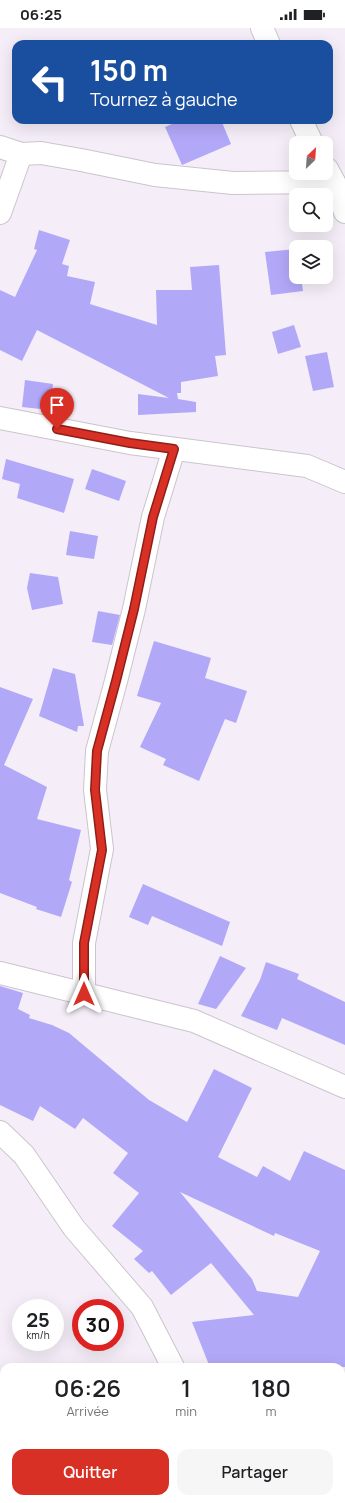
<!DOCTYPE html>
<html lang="fr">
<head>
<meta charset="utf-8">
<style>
	body { margin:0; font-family:Manrope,sans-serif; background:#f6f6f6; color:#202124; height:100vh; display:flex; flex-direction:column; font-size:15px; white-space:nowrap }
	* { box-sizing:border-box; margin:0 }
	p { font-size:13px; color:#757577 }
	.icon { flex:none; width:22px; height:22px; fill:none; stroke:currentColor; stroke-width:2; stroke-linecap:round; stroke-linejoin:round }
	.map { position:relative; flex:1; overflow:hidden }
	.side { position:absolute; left:0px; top:1335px; width:345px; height:140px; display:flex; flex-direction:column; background:#fff; border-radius:12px 12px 0 0; box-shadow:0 4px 16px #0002 }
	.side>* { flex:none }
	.banner { position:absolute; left:12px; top:12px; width:321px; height:84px; border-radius:12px; box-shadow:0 4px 16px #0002; background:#1a4fa0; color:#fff; overflow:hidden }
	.needle { width:26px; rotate:25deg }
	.tools { position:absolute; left:289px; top:108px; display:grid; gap:8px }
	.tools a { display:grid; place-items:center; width:44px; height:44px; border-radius:8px; background:#fff; box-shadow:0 4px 16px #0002; font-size:20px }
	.speed { position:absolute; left:12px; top:1271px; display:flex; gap:8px; font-size:20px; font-weight:700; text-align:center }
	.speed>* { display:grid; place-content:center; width:52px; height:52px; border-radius:50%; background:#fff; box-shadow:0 4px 16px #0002; line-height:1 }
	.speed small { font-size:10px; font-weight:400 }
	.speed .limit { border:6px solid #d22; background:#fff; color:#111 }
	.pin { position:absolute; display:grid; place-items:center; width:34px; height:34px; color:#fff; margin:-41px -17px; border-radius:50% 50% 50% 0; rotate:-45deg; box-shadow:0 0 4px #0007 }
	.pin .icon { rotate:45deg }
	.me { position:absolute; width:44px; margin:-22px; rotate:0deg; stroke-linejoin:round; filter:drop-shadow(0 0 3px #0008) }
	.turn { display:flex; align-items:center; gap:14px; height:84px; padding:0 12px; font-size:18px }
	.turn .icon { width:52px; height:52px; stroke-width:2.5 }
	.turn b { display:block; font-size:28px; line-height:34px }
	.eta { display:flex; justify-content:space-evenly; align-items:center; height:68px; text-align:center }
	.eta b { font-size:24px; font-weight:600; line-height:28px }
	.button { display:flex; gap:8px; margin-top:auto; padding:8px 12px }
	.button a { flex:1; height:46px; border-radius:12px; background:#d93025; color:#fff; font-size:16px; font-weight:600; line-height:46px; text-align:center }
	.button a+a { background:#f6f6f6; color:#202124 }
	.status { display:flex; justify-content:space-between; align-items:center; height:28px; padding:0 20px; background:#fff; direction:ltr }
	.status svg { height:11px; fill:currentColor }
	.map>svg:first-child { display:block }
	.building { fill:#b2a8f8; fill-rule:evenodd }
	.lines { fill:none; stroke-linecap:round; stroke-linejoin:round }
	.minor-casing { stroke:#cbc4cd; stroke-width:24 }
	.minor { stroke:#fff; stroke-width:22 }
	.route-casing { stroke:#8d1f18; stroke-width:10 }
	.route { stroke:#d93025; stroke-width:7 }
</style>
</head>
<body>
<div class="status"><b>06:25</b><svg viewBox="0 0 49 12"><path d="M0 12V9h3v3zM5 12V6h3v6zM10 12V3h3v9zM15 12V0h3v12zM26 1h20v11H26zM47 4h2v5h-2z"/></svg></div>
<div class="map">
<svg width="345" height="1475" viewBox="0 0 345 1475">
	<rect width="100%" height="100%" fill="#f5eef8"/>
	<!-- building -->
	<g class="building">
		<path d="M 181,92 L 221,92 L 231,116 L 182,137 L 165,99 Z"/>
		<path d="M 39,202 L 70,212 L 62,236 L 69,238 L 67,248 L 95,254 L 90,276 L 157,297 L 156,262 L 192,262 L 190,239 L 219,237 L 226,327 L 215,328 L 218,348 L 181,354 L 181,365 L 177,365 L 178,371 L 196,374 L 196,384 L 138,387 L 138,366 L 169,370 L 37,302 L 22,333 L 0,322 L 0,262 L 15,269 L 37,222 L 34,221 Z"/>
		<path d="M 296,221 L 296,249 L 301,249 L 303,263 L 271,267 L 265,224 Z"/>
		<path d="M 294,297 L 301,319 L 278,326 L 272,304 Z"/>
		<path d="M 327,324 L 334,359 L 313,363 L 305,328 Z"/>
		<path d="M 25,352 L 53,356 L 50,382 L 22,379 Z"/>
		<path d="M 6,431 L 74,451 L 64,485 L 17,470 L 20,456 L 2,451 Z"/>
		<path d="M 92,441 L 126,453 L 119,473 L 85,461 Z"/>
		<path d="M 70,503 L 98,508 L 94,531 L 66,527 Z"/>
		<path d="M 30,545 L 58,549 L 63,576 L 32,582 L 27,560 Z"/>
		<path d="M 98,583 L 120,587 L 112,617 L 92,614 Z"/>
		<path d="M 154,613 L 211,630 L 205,650 L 247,663 L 236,695 L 225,691 L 199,753 L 163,737 L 166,731 L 140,719 L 161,675 L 137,668 Z"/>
		<path d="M 53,640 L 75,646 L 84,698 L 78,698 L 77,704 L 39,688 Z"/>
		<path d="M 0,659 L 33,671 L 4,737 L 47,759 L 37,791 L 81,802 L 69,852 L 72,854 L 61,889 L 36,881 L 37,879 L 0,865 Z"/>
		<path d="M 143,856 L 230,894 L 222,918 L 152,888 L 148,897 L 129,889 Z"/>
		<path d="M 220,928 L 246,940 L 216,981 L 198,976 Z"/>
		<path d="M 266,934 L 299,946 L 297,951 L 345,974 L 345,1017 L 282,990 L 277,1002 L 241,988 L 260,952 Z"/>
		<path d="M 0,958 L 23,965 L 18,981 L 30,987 L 29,990 L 52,997 L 69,1005 L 149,1072 L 187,1094 L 214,1041 L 252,1060 L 218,1129 L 257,1149 L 263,1138 L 290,1153 L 304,1123 L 345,1142 L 345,1339 L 235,1339 L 209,1337 L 192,1294 L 254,1287 L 211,1235 L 171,1267 L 152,1243 L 149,1245 L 134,1231 L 143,1223 L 112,1198 L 139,1165 L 113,1145 L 128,1125 L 83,1090 L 75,1101 L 40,1078 L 33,1093 L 0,1077 ZM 180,1164 L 274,1208 L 275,1205 L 320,1223 L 298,1269 L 257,1263 L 252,1251 Z"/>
	</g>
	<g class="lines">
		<!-- minor casing -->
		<g class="minor-casing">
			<g id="minor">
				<path d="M 262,0 L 269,16"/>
				<path d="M 301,92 L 312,115"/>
				<path d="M 0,119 L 21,126 L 41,125 L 81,132 L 155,147 L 233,155 L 334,154"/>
				<path d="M 327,141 L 334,154 L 345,184"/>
				<path d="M 0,185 L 21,126"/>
				<path d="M 0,390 L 130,415 L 307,438 L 345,454"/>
				<path d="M 0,945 L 194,993 L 345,1059"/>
				<path d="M 84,966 L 84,915 L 102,821 L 95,762 L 97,723 L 116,653 L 134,581 L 153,489 L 174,421"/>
				<path d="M 0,1104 L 24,1127 L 74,1200 L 142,1279 L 173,1339"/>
				<path d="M 240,1471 L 242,1475"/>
			</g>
		</g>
		<!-- minor -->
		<use href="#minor" class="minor"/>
	</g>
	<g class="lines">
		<!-- route casing -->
		<g class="route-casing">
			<path id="route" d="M 57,401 L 130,415 L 174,421 L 153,489 L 134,581 L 116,653 L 97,723 L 95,762 L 102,822 L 84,915 L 84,966"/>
		</g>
		<!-- route -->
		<use href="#route" class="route"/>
	</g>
</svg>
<div class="tools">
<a><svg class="needle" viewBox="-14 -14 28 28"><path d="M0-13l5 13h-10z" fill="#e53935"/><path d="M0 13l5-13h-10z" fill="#757577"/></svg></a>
<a><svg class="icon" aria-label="search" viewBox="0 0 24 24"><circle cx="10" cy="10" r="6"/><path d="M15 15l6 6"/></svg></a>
<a><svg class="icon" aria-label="layers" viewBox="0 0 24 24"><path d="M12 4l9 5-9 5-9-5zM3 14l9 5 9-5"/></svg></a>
</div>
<div class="speed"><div>25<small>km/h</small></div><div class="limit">30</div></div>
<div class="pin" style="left:57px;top:401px;background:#d93025"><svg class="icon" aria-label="arrive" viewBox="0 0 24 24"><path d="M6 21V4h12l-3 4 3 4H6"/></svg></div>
<svg class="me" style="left:84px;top:966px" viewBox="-20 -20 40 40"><path d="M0-17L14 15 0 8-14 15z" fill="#d93025" stroke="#fff" stroke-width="4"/></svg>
<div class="banner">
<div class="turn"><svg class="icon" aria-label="left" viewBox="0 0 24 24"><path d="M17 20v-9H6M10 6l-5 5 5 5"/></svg><div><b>150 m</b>Tournez à gauche</div></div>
</div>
<section class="side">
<div class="eta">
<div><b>06:26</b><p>Arrivée</p></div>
<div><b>1</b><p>min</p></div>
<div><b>180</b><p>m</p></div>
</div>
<div class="button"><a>Quitter</a><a>Partager</a></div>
</section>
</div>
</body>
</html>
